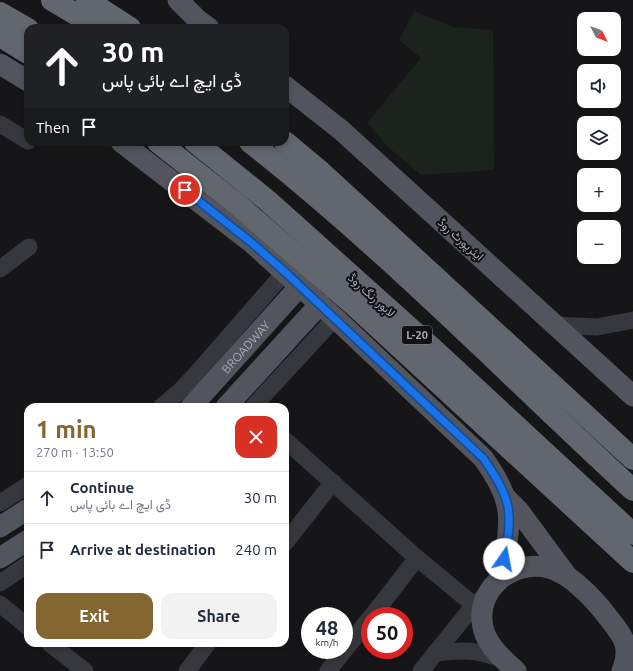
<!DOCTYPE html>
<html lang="en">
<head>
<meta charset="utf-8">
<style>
	body { margin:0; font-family:Ubuntu,Vazirmatn,sans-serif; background:#f2f2f3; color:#1f2937; height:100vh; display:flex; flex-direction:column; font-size:15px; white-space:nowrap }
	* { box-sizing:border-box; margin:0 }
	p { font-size:13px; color:#747a83 }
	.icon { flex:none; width:22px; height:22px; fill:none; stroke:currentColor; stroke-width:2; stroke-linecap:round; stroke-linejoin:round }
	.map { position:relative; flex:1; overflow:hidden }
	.panel { position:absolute; left:24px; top:403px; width:265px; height:244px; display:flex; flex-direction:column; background:#fff; border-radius:12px; box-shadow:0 2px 6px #0003 }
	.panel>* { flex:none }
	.top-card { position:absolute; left:24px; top:24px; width:265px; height:122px; border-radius:12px; box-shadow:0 2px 6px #0003; background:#202124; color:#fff; overflow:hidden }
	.needle { width:26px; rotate:132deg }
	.tools { position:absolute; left:577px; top:12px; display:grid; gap:8px }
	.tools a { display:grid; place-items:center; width:44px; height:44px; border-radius:8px; background:#fff; box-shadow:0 2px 6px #0003; font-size:20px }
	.speed { position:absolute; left:301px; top:607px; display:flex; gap:8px; font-size:20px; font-weight:700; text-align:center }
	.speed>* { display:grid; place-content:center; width:52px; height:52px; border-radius:50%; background:#fff; box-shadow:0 2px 6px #0003; line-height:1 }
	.speed small { font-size:10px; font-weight:400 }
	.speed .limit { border:6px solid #d22; background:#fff; color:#111 }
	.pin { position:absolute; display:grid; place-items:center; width:34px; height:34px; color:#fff; margin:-17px; border:2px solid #fff; border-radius:50%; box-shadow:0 1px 4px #0007 }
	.me { position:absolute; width:44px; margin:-22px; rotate:12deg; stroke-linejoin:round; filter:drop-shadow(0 0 3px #0008) }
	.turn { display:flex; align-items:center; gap:14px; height:84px; padding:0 12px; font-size:18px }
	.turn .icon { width:52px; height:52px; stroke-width:2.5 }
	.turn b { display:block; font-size:28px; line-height:34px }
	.then { display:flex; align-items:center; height:38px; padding:0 12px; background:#0003; gap:8px; font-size:15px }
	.round { display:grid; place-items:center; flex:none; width:42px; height:42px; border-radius:12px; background:#f2f2f3 }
	.summary { display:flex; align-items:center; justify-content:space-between; height:68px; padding:0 12px }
	h1 { font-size:24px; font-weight:700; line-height:30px; color:#846730 }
	.action { display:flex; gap:8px; margin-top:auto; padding:8px 12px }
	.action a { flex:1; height:46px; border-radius:12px; background:#846730; color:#fff; font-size:16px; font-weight:700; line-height:46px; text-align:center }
	.action a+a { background:#f2f2f3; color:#1f2937 }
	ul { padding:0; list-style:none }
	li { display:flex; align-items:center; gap:12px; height:52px; padding:0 12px; border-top:1px solid #e0e1e3 }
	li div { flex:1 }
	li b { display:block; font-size:15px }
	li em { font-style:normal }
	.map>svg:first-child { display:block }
	.green { fill:#1b231c }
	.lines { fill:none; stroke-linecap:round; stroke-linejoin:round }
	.minor { stroke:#36383d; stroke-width:17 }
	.major { stroke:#52555d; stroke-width:21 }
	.highway { stroke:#62666f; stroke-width:22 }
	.route-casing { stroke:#114b97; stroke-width:10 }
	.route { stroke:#1a73e8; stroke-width:7 }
	.labels { text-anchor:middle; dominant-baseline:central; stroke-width:4; stroke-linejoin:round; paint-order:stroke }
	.shield { fill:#111113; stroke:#797e87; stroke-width:1 }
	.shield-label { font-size:11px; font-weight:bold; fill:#a6adb9 }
	.street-label { font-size:12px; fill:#a6adb9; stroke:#111113 }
</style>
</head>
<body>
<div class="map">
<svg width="633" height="671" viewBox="0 0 633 671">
	<rect width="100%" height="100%" fill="#161618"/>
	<!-- green -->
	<path class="green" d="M 414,11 L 453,27 L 493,30 L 494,170 L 421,175 L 387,146 L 367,123 L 421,58 L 399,40 Z"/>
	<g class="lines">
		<!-- minor -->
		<g class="minor">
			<path d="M 0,124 L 28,141"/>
			<path d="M 0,269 L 29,247"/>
			<path d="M 555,325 L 597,327 L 633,320"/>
			<path d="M 161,407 L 179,392 L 196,374 L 285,272"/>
			<path d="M 253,407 L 335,318"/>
			<path d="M 285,440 L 417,558 L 474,605"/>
			<path d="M 0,503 L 28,485"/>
			<path d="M 285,543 L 333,482"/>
			<path d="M 0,583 L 28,564"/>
			<path d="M 0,604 L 28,627"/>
			<path d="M 372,616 L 417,558"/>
			<path d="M 49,643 L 85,671"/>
			<path d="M 435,653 C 465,650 475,649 504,660"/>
			<path d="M 187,671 L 208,643"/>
			<path d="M 328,671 L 370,618"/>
			<path d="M 421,671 L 474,605 L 483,598"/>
		</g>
		<!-- major -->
		<g class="major">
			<path d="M 178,0 L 198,20 L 209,28"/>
			<path d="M 0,64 L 28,81"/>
			<path d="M 285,86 L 341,130 L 633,396"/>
			<path d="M 121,142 L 252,243 L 335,318 L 483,458 C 518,506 510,523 501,577"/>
			<path id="s1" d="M 191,407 L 300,286"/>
			<path d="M 226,407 L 320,304"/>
			<path d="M 506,498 L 519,511 L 567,576"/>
			<path d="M 0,527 L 28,509"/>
			<path d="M 0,558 L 28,540"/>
			<path d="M 516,671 C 504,660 491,649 485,634 C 470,593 511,558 549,568 C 570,573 595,600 607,616 C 623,636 632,646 622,671"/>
		</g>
		<!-- highway -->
		<g class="highway">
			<path d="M 52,0 L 99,28"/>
			<path d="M 87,0 L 130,28"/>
			<path d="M 0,13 L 28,29"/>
			<path d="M 0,36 L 28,53"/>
			<path d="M 158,142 L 238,205 L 355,306 L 633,562"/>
			<path d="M 195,142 L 268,201 L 433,349 L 633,534"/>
			<path d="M 250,142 C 386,249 506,373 633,490"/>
			<path d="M 285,142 L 321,172 L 633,459"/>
		</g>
	</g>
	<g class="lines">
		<!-- route casing -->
		<g class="route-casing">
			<path id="route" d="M 185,190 L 252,243 L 285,272 L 483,458 C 511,497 514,513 504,559"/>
		</g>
		<!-- route -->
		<use href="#route" class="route"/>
	</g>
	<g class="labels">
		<!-- shield labels -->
		<rect class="shield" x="402" y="326" width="30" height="18" rx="3"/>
		<g class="shield-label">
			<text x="417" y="335">L-20</text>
		</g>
		<!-- street labels -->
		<g class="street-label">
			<text transform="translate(461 239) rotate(42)">ایئرپورٹ روڈ</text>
			<text transform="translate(372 295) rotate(42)">لاہور رنگ روڈ</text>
			<text stroke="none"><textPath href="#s1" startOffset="81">BROADWAY</textPath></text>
		</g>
	</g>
</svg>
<div class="tools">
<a><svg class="needle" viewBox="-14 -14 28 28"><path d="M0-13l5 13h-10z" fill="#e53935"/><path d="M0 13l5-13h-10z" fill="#747a83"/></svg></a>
<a><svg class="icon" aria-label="sound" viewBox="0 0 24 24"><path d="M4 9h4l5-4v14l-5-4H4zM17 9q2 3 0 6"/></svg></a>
<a><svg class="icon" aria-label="layers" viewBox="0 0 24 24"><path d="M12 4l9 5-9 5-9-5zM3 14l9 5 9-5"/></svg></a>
<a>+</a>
<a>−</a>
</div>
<div class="speed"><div>48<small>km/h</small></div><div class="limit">50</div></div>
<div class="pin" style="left:185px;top:190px;background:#d93025"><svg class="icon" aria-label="arrive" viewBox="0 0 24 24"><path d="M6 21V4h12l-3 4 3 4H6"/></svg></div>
<svg class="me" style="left:504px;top:559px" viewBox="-20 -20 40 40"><circle r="19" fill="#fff"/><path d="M0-13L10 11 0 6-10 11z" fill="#1a73e8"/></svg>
<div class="top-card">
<div class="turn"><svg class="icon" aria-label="ahead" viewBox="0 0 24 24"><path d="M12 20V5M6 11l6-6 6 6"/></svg><div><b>30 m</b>ڈی ایچ اے بائی پاس</div></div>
<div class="then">Then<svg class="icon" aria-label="arrive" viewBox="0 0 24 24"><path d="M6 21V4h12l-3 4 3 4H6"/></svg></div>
</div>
<section class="panel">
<div class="summary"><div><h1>1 min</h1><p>270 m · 13:50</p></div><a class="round" style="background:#d93025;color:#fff"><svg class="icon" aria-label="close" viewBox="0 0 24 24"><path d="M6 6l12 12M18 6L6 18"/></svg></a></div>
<ul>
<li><svg class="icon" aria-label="ahead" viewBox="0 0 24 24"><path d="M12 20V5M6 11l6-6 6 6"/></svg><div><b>Continue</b><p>ڈی ایچ اے بائی پاس</p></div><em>30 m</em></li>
<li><svg class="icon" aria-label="arrive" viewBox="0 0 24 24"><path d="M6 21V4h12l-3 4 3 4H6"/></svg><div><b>Arrive at destination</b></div><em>240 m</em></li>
</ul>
<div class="action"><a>Exit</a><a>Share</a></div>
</section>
</div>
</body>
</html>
